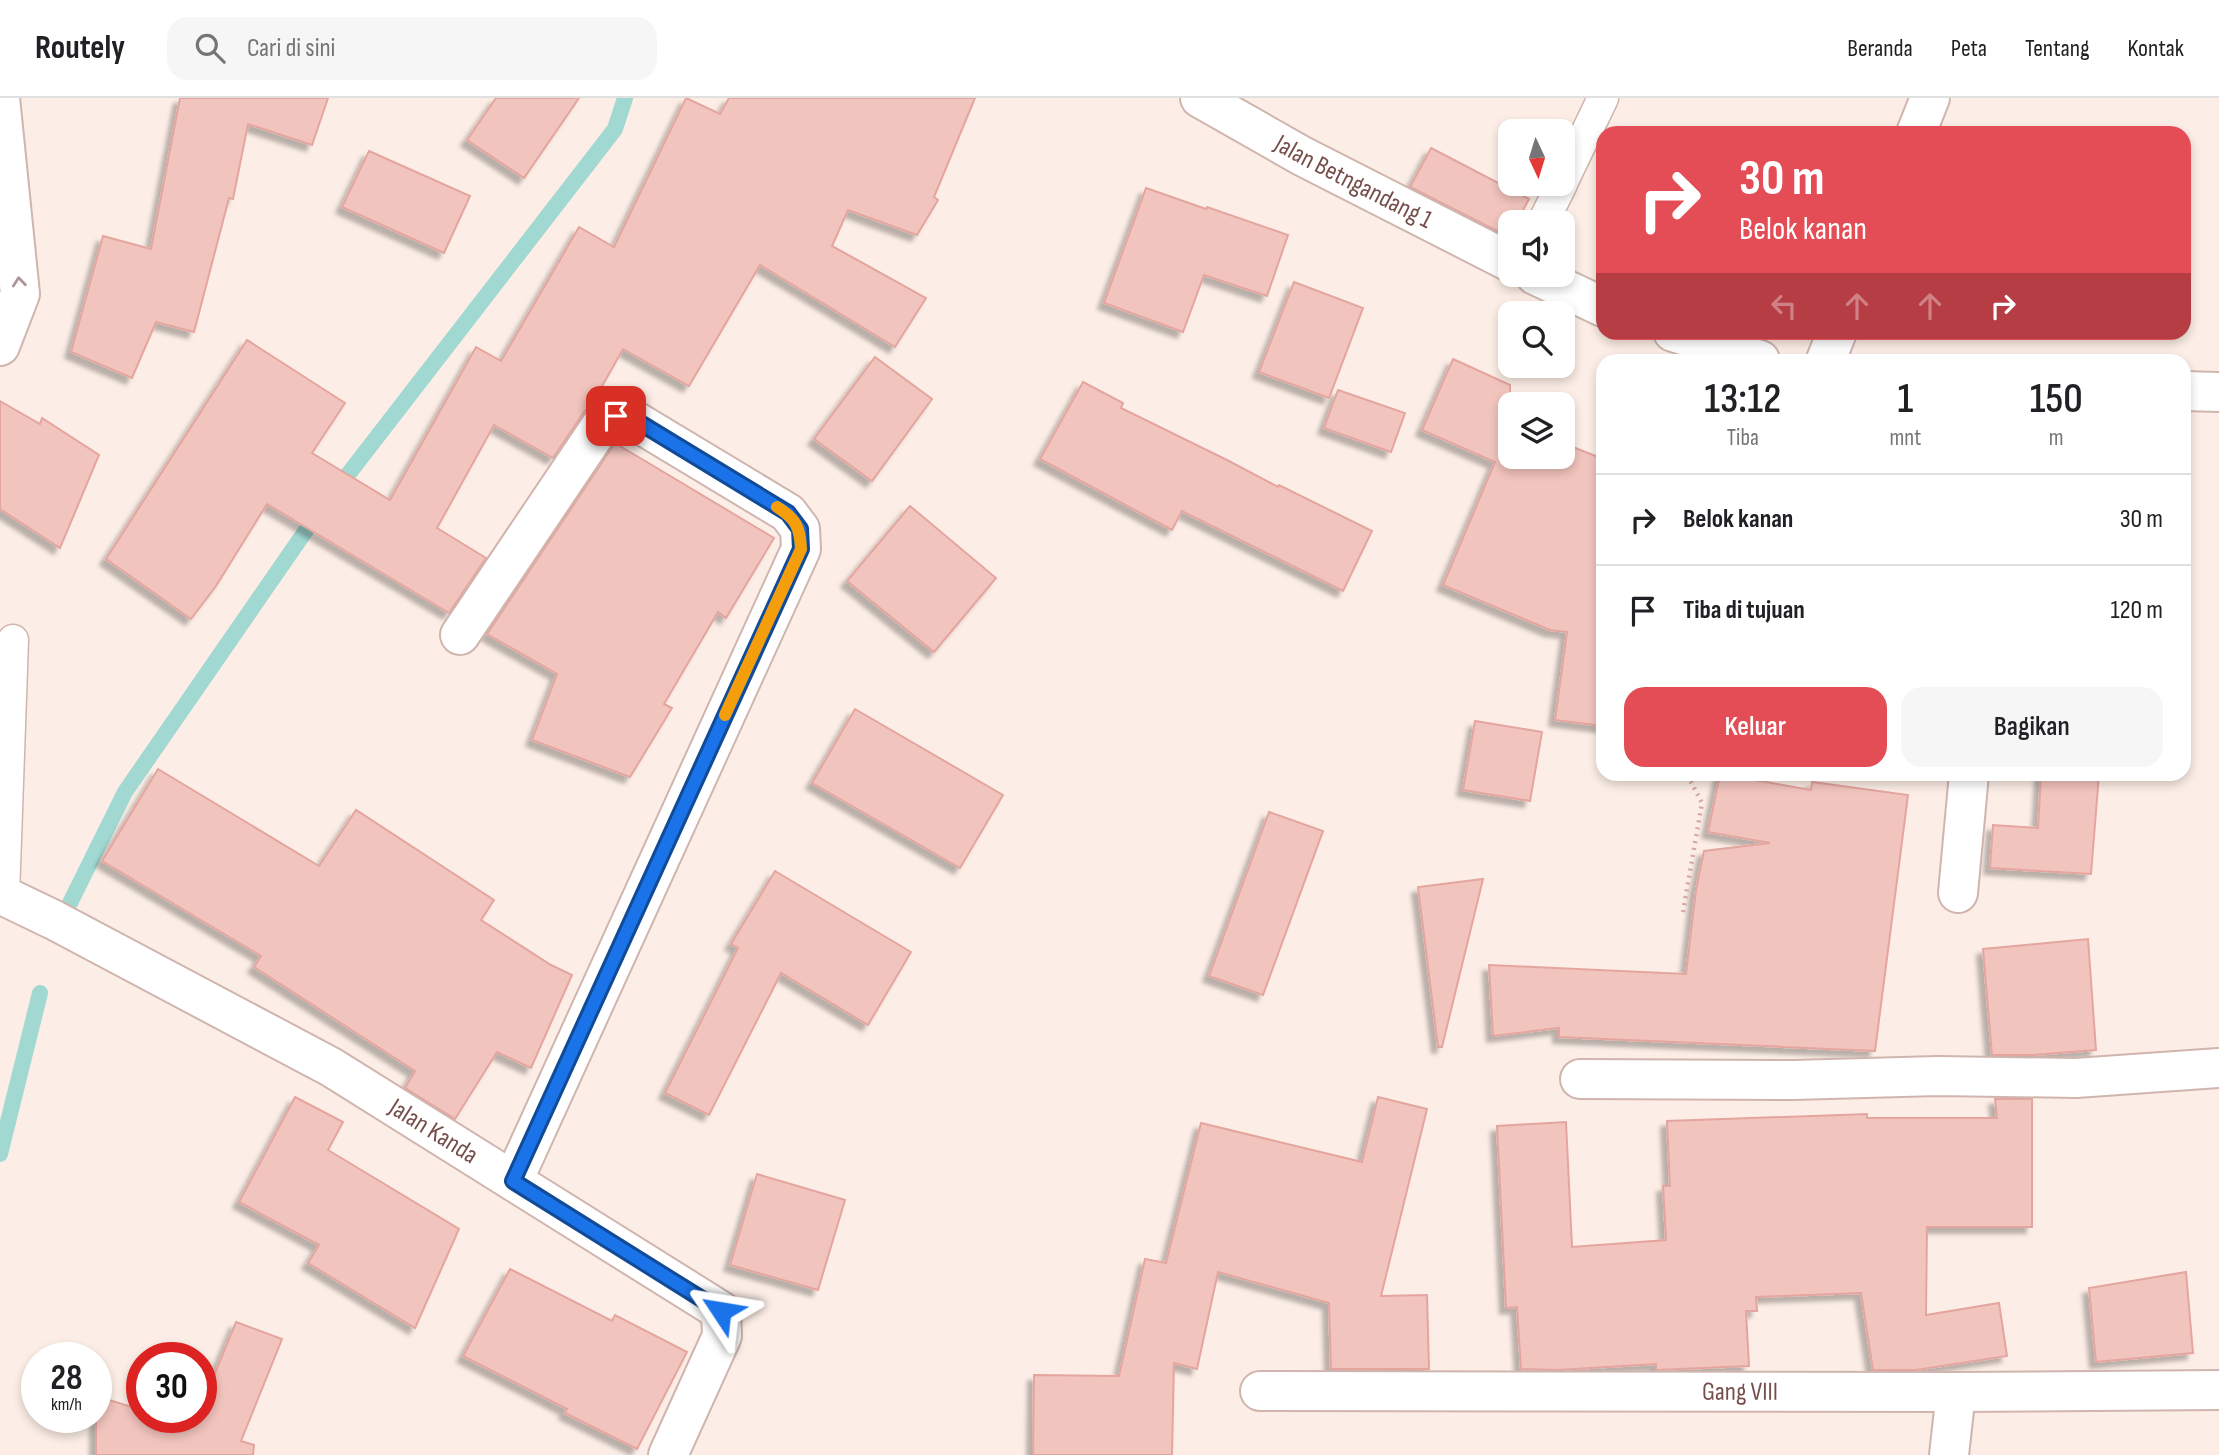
<!DOCTYPE html>
<html lang="id">
<head>
<meta charset="utf-8">
<style>
	body { margin:0; font-family:"Sofia Sans Condensed",sans-serif; background:#f6f6f6; color:#202124; height:100vh; display:flex; flex-direction:column; font-size:26px; white-space:nowrap }
	* { box-sizing:border-box; margin:0 }
	p { font-size:23px; color:#757577 }
	.icon { flex:none; width:38px; height:38px; fill:none; stroke:currentColor; stroke-width:2; stroke-linecap:round; stroke-linejoin:round }
	.map { position:relative; flex:1; overflow:hidden }
	.panel { position:absolute; left:1596px; top:256px; width:595px; height:427px; display:flex; flex-direction:column; background:#fff; border-radius:21px; box-shadow:0 4px 10px #0003 }
	.panel>* { flex:none }
	.guide { position:absolute; left:1596px; top:28px; width:595px; height:214px; border-radius:21px; box-shadow:0 4px 10px #0003; background:#e54d56; color:#fff; overflow:hidden }
	.needle { width:46px; rotate:176deg }
	.fabs { position:absolute; left:1498px; top:21px; display:grid; gap:14px }
	.fabs a { display:grid; place-items:center; width:77px; height:77px; border-radius:14px; background:#fff; box-shadow:0 4px 10px #0003; font-size:35px }
	.speed { position:absolute; left:21px; top:1244px; display:flex; gap:14px; font-size:35px; font-weight:700; text-align:center }
	.speed>* { display:grid; place-content:center; width:91px; height:91px; border-radius:50%; background:#fff; box-shadow:0 4px 10px #0003; line-height:1 }
	.speed small { font-size:18px; font-weight:400 }
	.speed .limit { border:10px solid #d22; background:#fff; color:#111 }
	.pin { position:absolute; display:grid; place-items:center; width:60px; height:60px; color:#fff; margin:-30px; border-radius:14px; box-shadow:0 4px 10px #0006 }
	.me { position:absolute; width:77px; margin:-38px; rotate:303deg; stroke-linejoin:round; filter:drop-shadow(0 0 5px #0008) }
	.turn { display:flex; align-items:center; gap:24px; height:147px; padding:0 28px; font-size:32px }
	.turn .icon { width:91px; height:91px; stroke-width:2.5 }
	.turn b { display:block; font-size:49px; line-height:60px }
	.lanes { display:flex; align-items:center; height:66px; padding:0 28px; background:#0003; justify-content:center; gap:35px; direction:ltr }
	.lanes .off { opacity:.35 }
	.eta { display:flex; justify-content:space-evenly; align-items:center; height:119px; text-align:center }
	.eta b { font-size:42px; font-weight:600; line-height:49px }
	.action { display:flex; gap:14px; margin-top:auto; padding:14px 28px }
	.action a { flex:1; height:80px; border-radius:21px; background:#e54d56; color:#fff; font-size:28px; font-weight:600; line-height:80px; text-align:center }
	.action a+a { background:#f6f6f6; color:#202124 }
	ul { padding:0; list-style:none }
	li { display:flex; align-items:center; gap:21px; height:91px; padding:0 28px; border-top:2px solid #e0e0e0 }
	li div { flex:1 }
	li b { display:block; font-size:26px }
	li em { font-style:normal }
	header { display:flex; align-items:center; gap:42px; box-sizing:border-box; height:98px; padding:0 35px; background:#fff; border-bottom:2px solid #e0e0e0 }
	header strong { font-size:33px }
	nav { display:flex; gap:38px; margin-inline-start:auto; font-size:24px }
	.search { width:490px; height:63px; background:#f6f6f6; display:flex; align-items:center; gap:18px; box-sizing:border-box; padding:0 24px; border-radius:21px; color:#757577; font-size:26px }
	.map>svg:first-child { display:block }
	.lines { fill:none; stroke-linecap:round; stroke-linejoin:round }
	.stream { stroke:#a1d8d1; stroke-width:16 }
	.building { fill:#f2c4be; stroke:#e4a59f; stroke-width:2; filter:url(#shadow) }
	.service-casing { stroke:#d0b5af; stroke-width:33 }
	.minor-casing { stroke:#d0b5af; stroke-width:42 }
	.path { stroke:#d7a6a1; stroke-width:4.5; stroke-dasharray:2 5; stroke-linecap:butt }
	.service { stroke:#fff; stroke-width:30 }
	.minor { stroke:#fff; stroke-width:38 }
	.oneway { stroke:#ad9593 }
	.route-casing { stroke:#114b97; stroke-width:18 }
	.route { stroke:#1a73e8; stroke-width:12 }
	.slow { stroke:#f59e0b; stroke-width:12 }
	.labels { text-anchor:middle; dominant-baseline:central; stroke-width:6; stroke-linejoin:round; paint-order:stroke }
	.street-label { font-size:26px; fill:#764e4b; stroke:#fff3ed }
</style>
</head>
<body>
<header>
<strong>Routely</strong>
<div class="search"><svg class="icon" aria-label="search" viewBox="0 0 24 24"><circle cx="10" cy="10" r="6"/><path d="M15 15l6 6"/></svg>Cari di sini</div>
<nav><a>Beranda</a><a>Peta</a><a>Tentang</a><a>Kontak</a></nav>
</header>
<div class="map">
<svg width="2219" height="1357" viewBox="0 0 2219 1357">
	<defs>
		<filter id="shadow"><feDropShadow dx="-6" dy="6" stdDeviation="2" flood-color="#0004"/></filter>
	</defs>
	<rect width="100%" height="100%" fill="#fceee6"/>
	<g class="lines">
		<!-- stream -->
		<g class="stream">
			<path d="M 336,392 L 615,31 L 625,0"/>
			<path d="M 70,805 L 125,694 L 318,415"/>
			<path d="M 0,1056 L 40,895"/>
		</g>
	</g>
	<!-- building -->
	<g class="building">
		<path d="M 180,0 L 328,0 L 312,47 L 248,26 L 233,101 L 229,100 L 194,234 L 156,224 L 132,280 L 71,254 L 103,138 L 151,151 Z"/>
		<path d="M 496,0 L 579,0 L 524,80 L 467,42 Z"/>
		<path d="M 686,0 L 720,16 L 729,0 L 975,0 L 934,99 L 938,102 L 917,137 L 848,112 L 832,148 L 926,200 L 895,249 L 760,167 L 689,288 L 623,251 L 592,306 L 584,314 L 553,360 L 494,327 L 437,430 L 486,460 L 449,515 L 267,406 L 216,488 L 191,521 L 106,461 L 247,242 L 345,305 L 312,355 L 390,402 L 476,249 L 501,263 L 579,129 L 614,149 Z"/>
		<path d="M 1431,50 L 1529,101 L 1517,124 L 1510,124 L 1509,139 L 1410,89 Z"/>
		<path d="M 369,53 L 470,98 L 444,155 L 342,109 Z"/>
		<path d="M 1146,90 L 1206,111 L 1207,109 L 1288,137 L 1267,198 L 1204,177 L 1183,234 L 1104,205 Z"/>
		<path d="M 1294,184 L 1363,210 L 1329,300 L 1259,274 Z"/>
		<path d="M 875,259 L 932,301 L 872,383 L 814,341 Z"/>
		<path d="M 1453,261 L 1510,287 L 1510,359 L 1563,359 L 1563,345 L 1603,361 L 1603,628 L 1555,622 L 1567,534 L 1550,532 L 1443,487 L 1495,364 L 1422,332 Z"/>
		<path d="M 1083,284 L 1123,305 L 1121,310 L 1227,362 L 1278,389 L 1279,387 L 1372,433 L 1343,493 L 1182,413 L 1172,432 L 1040,361 Z"/>
		<path d="M 1338,292 L 1405,315 L 1391,354 L 1324,330 Z"/>
		<path d="M 0,303 L 40,326 L 42,320 L 99,357 L 60,450 L 0,411 Z"/>
		<path d="M 615,345 L 774,440 L 726,520 L 718,514 L 664,606 L 672,610 L 630,679 L 532,642 L 557,576 L 487,536 Z"/>
		<path d="M 910,408 L 996,480 L 934,554 L 847,483 Z"/>
		<path d="M 855,611 L 1003,697 L 960,770 L 812,685 Z"/>
		<path d="M 1475,623 L 1542,634 L 1530,703 L 1463,692 Z"/>
		<path d="M 158,671 L 319,768 L 356,712 L 494,802 L 481,822 L 551,867 L 572,877 L 531,970 L 497,954 L 455,1021 L 405,990 L 415,973 L 254,869 L 261,858 L 102,763 Z"/>
		<path d="M 1720,676 L 1811,692 L 1812,684 L 1908,697 L 1875,953 L 1559,939 L 1559,930 L 1493,938 L 1489,867 L 1686,876 L 1696,792 L 1704,753 L 1770,745 L 1708,734 Z"/>
		<path d="M 2041,676 L 2099,676 L 2091,776 L 1990,770 L 1993,727 L 2038,730 Z"/>
		<path d="M 1269,714 L 1323,733 L 1263,897 L 1209,878 Z"/>
		<path d="M 775,773 L 911,854 L 868,927 L 781,875 L 709,1017 L 665,995 L 738,850 L 731,846 Z"/>
		<path d="M 1483,781 L 1442,949 L 1438,949 L 1418,789 Z"/>
		<path d="M 2088,841 L 2096,952 L 2033,957 L 1992,957 L 1983,851 Z"/>
		<path d="M 295,999 L 343,1024 L 328,1052 L 459,1131 L 415,1230 L 308,1165 L 319,1147 L 239,1104 Z"/>
		<path d="M 1378,999 L 1427,1011 L 1381,1198 L 1427,1197 L 1429,1271 L 1331,1271 L 1329,1205 L 1218,1174 L 1197,1271 L 1174,1265 L 1172,1357 L 1033,1357 L 1034,1277 L 1119,1278 L 1145,1161 L 1166,1165 L 1201,1025 L 1362,1064 Z"/>
		<path d="M 1995,1001 L 2032,1001 L 2032,1129 L 1927,1129 L 1926,1217 L 1999,1205 L 2007,1258 L 1916,1272 L 1873,1272 L 1861,1195 L 1756,1199 L 1757,1213 L 1746,1213 L 1749,1268 L 1656,1272 L 1656,1266 L 1558,1272 L 1521,1271 L 1517,1209 L 1506,1210 L 1497,1028 L 1566,1024 L 1572,1149 L 1666,1142 L 1663,1088 L 1670,1088 L 1667,1023 L 1867,1016 L 1867,1020 L 1997,1020 Z"/>
		<path d="M 757,1076 L 845,1102 L 818,1192 L 730,1167 Z"/>
		<path d="M 510,1171 L 612,1223 L 615,1217 L 687,1254 L 637,1351 L 565,1315 L 567,1311 L 463,1258 Z"/>
		<path d="M 2186,1174 L 2193,1255 L 2096,1264 L 2089,1190 Z"/>
		<path d="M 236,1224 L 282,1241 L 241,1343 L 254,1347 L 253,1357 L 96,1357 L 96,1298 L 142,1312 L 142,1320 L 166,1320 L 194,1328 L 197,1320 L 201,1320 L 201,1309 Z"/>
	</g>
	<g class="lines">
		<!-- service casing -->
		<g class="service-casing">
			<g id="service">
				<path d="M 1563,83 L 1603,0"/>
				<path d="M 1543,124 L 1562,86"/>
				<path d="M 4,798 L 13,542"/>
			</g>
		</g>
		<!-- minor casing -->
		<g class="minor-casing">
			<g id="minor">
				<path id="s1" d="M 1200,0 L 1302,58 L 1510,164"/>
				<path d="M 1916,35 L 1930,0"/>
				<path d="M 1535,177 L 1603,209"/>
				<path d="M 1673,234 L 1760,262"/>
				<path d="M 0,248 L 20,196 L 0,0"/>
				<path d="M 1826,262 L 1837,234"/>
				<path d="M 2184,293 L 2219,294"/>
				<path d="M 460,537 L 602,326 L 616,318 L 632,321 L 788,415 L 800,431 L 801,451 L 513,1083"/>
				<path d="M 1958,795 L 1969,676"/>
				<path id="s2" d="M 0,798 L 4,798 L 54,822 L 331,969 L 721,1213 L 722,1238 L 668,1357"/>
				<path d="M 1580,981 L 1793,982 L 1938,978 L 2076,980 L 2219,970"/>
				<path id="s3" d="M 1260,1293 L 1956,1294 L 2219,1292"/>
				<path d="M 1949,1357 L 1956,1294"/>
			</g>
		</g>
		<!-- path -->
		<path class="path" d="M 1683,814 L 1702,705 L 1687,676"/>
		<!-- service -->
		<use href="#service" class="service"/>
		<!-- minor -->
		<use href="#minor" class="minor"/>
	</g>
	<!-- one-way arrows -->
	<defs><path id="oneway-chevron" d="M-2-3.5L2.5 0L-2 3.5" fill="none" stroke-width="1.6" stroke-linecap="round" stroke-linejoin="round" transform="scale(1.75)"/></defs>
	<use class="oneway" href="#oneway-chevron" transform="translate(19 184) rotate(-96)"/>
	<g class="lines">
		<!-- route casing -->
		<g class="route-casing">
			<path id="route" d="M 616,318 L 632,320 L 788,415 L 800,431 L 801,451 L 513,1083 L 721,1213"/>
		</g>
		<!-- route -->
		<use href="#route" class="route"/>
		<!-- slow -->
		<path class="slow" d="M 725,617 L 801,451 C 800,429 796,421 777,409"/>
	</g>
	<g class="labels">
		<!-- street labels -->
		<g class="street-label">
			<text stroke="none"><textPath href="#s1" startOffset="175">Jalan Betngandang 1</textPath></text>
			<text stroke="none"><textPath href="#s2" startOffset="494">Jalan Kanda</textPath></text>
			<text stroke="none"><textPath href="#s3" startOffset="480">Gang VIII</textPath></text>
		</g>
	</g>
</svg>
<div class="fabs">
<a><svg class="needle" viewBox="-14 -14 28 28"><path d="M0-13l5 13h-10z" fill="#e53935"/><path d="M0 13l5-13h-10z" fill="#757577"/></svg></a>
<a><svg class="icon" aria-label="sound" viewBox="0 0 24 24"><path d="M4 9h4l5-4v14l-5-4H4zM17 9q2 3 0 6"/></svg></a>
<a><svg class="icon" aria-label="search" viewBox="0 0 24 24"><circle cx="10" cy="10" r="6"/><path d="M15 15l6 6"/></svg></a>
<a><svg class="icon" aria-label="layers" viewBox="0 0 24 24"><path d="M12 4l9 5-9 5-9-5zM3 14l9 5 9-5"/></svg></a>
</div>
<div class="speed"><div>28<small>km/h</small></div><div class="limit">30</div></div>
<div class="pin" style="left:616px;top:318px;background:#d93025"><svg class="icon" aria-label="arrive" viewBox="0 0 24 24"><path d="M6 21V4h12l-3 4 3 4H6"/></svg></div>
<svg class="me" style="left:721px;top:1213px" viewBox="-20 -20 40 40"><path d="M0-17L14 15 0 8-14 15z" fill="#1a73e8" stroke="#fff" stroke-width="4"/></svg>
<div class="guide">
<div class="turn"><svg class="icon" aria-label="right" viewBox="0 0 24 24"><path d="M7 20v-9h11M14 6l5 5-5 5"/></svg><div><b>30 m</b>Belok kanan</div></div>
<div class="lanes"><svg class="icon off" aria-label="left" viewBox="0 0 24 24"><path d="M17 20v-9H6M10 6l-5 5 5 5"/></svg><svg class="icon off" aria-label="ahead" viewBox="0 0 24 24"><path d="M12 20V5M6 11l6-6 6 6"/></svg><svg class="icon off" aria-label="ahead" viewBox="0 0 24 24"><path d="M12 20V5M6 11l6-6 6 6"/></svg><svg class="icon" aria-label="right" viewBox="0 0 24 24"><path d="M7 20v-9h11M14 6l5 5-5 5"/></svg></div>
</div>
<section class="panel">
<div class="eta">
<div><b>13:12</b><p>Tiba</p></div>
<div><b>1</b><p>mnt</p></div>
<div><b>150</b><p>m</p></div>
</div>
<ul>
<li><svg class="icon" aria-label="right" viewBox="0 0 24 24"><path d="M7 20v-9h11M14 6l5 5-5 5"/></svg><div><b>Belok kanan</b></div><em>30 m</em></li>
<li><svg class="icon" aria-label="arrive" viewBox="0 0 24 24"><path d="M6 21V4h12l-3 4 3 4H6"/></svg><div><b>Tiba di tujuan</b></div><em>120 m</em></li>
</ul>
<div class="action"><a>Keluar</a><a>Bagikan</a></div>
</section>
</div>
</body>
</html>
